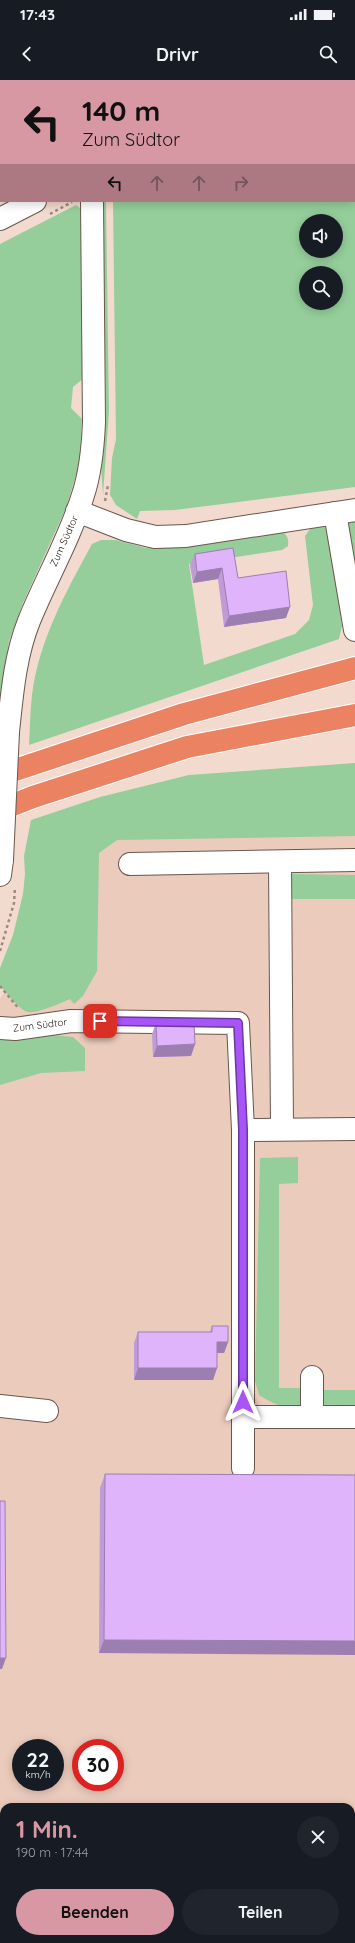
<!DOCTYPE html>
<html lang="de">
<head>
<meta charset="utf-8">
<style>
	body { margin:0; font-family:Quicksand,sans-serif; background:#20242c; color:#f1f3f6; height:100vh; display:flex; flex-direction:column; font-size:15px; white-space:nowrap }
	* { box-sizing:border-box; margin:0 }
	p { font-size:13px; color:#9ea1a6 }
	.icon { flex:none; width:22px; height:22px; fill:none; stroke:currentColor; stroke-width:2; stroke-linecap:round; stroke-linejoin:round }
	.map { position:relative; flex:1; overflow:hidden }
	.side { position:absolute; left:0px; top:1723px; width:355px; height:140px; display:flex; flex-direction:column; background:#171b24; border-radius:12px 12px 0 0; box-shadow:0 2px 10px #0003 }
	.side>* { flex:none }
	.hud { position:absolute; left:0px; top:0px; width:355px; height:122px; box-shadow:0 2px 10px #0003; background:#d898a3; color:#111; overflow:hidden }
	.buttons { position:absolute; left:299px; top:134px; display:grid; gap:8px }
	.buttons a { display:grid; place-items:center; width:44px; height:44px; border-radius:50%; background:#171b24; box-shadow:0 2px 10px #0003; font-size:20px }
	.speed { position:absolute; left:12px; top:1659px; display:flex; gap:8px; font-size:20px; font-weight:700; text-align:center }
	.speed>* { display:grid; place-content:center; width:52px; height:52px; border-radius:50%; background:#171b24; box-shadow:0 2px 10px #0003; line-height:1 }
	.speed small { font-size:10px; font-weight:400 }
	.speed .limit { border:6px solid #d22; background:#fff; color:#111 }
	.pin { position:absolute; display:grid; place-items:center; width:34px; height:34px; color:#fff; margin:-17px; border-radius:8px; box-shadow:0 2px 6px #0006 }
	.me { position:absolute; width:44px; margin:-22px; rotate:0deg; stroke-linejoin:round; filter:drop-shadow(0 0 3px #0008) }
	.turn { display:flex; align-items:center; gap:14px; height:84px; padding:0 16px; font-size:18px }
	.turn .icon { width:52px; height:52px; stroke-width:2.5 }
	.turn b { display:block; font-size:28px; line-height:34px }
	.lanes { display:flex; align-items:center; height:38px; padding:0 16px; background:#0003; justify-content:center; gap:20px; direction:ltr }
	.lanes .off { opacity:.35 }
	.round { display:grid; place-items:center; flex:none; width:42px; height:42px; border-radius:21px; background:#20242c }
	.headline { display:flex; align-items:center; justify-content:space-between; height:68px; padding:0 16px }
	h1 { font-size:24px; font-weight:700; line-height:30px; color:#d898a3 }
	.cta { display:flex; gap:8px; margin-top:auto; padding:8px 16px }
	.cta a { flex:1; height:46px; border-radius:24px; background:#d898a3; color:#111; font-size:16px; font-weight:700; line-height:46px; text-align:center }
	.cta a+a { background:#20242c; color:#f1f3f6 }
	.status { display:flex; justify-content:space-between; align-items:center; height:28px; padding:0 20px; background:#171b24; direction:ltr }
	.status svg { height:11px; fill:currentColor }
	header { display:flex; justify-content:space-between; align-items:center; height:52px; padding:0 16px; background:#171b24; font-size:18px; font-weight:700 }
	.map>svg:first-child { display:block }
	.built { fill:#ebcbbc; fill-rule:evenodd }
	.green { fill:#95ce9b; fill-rule:evenodd }
	.lines { fill:none; stroke-linecap:round; stroke-linejoin:round }
	.minor-casing { stroke:#6b564c; stroke-width:24 }
	.highway-casing { stroke:#fff; stroke-width:24 }
	.path { stroke:#9c8a81; stroke-width:2.5; stroke-dasharray:3 3; stroke-linecap:butt }
	.minor { stroke:#fff; stroke-width:22 }
	.highway { stroke:#eb8363; stroke-width:22 }
	.minor-bridge-casing { stroke:#6b564c; stroke-width:24; stroke-linecap:butt }
	.minor-bridge { stroke:#fff; stroke-width:22 }
	.wall { fill:#c09bd8 }
	.shaded-wall { fill:#9c7eb0 }
	.building { fill:#dfb4fb; stroke:#9c7eb0 }
	.route-casing { stroke:#6d37a1; stroke-width:10 }
	.route { stroke:#a855f7; stroke-width:7 }
	.labels { text-anchor:middle; dominant-baseline:central; stroke-width:4; stroke-linejoin:round; paint-order:stroke }
	.street-label { font-size:10px; fill:#221a15; stroke:#fff }
</style>
</head>
<body>
<div class="status"><b>17:43</b><svg viewBox="0 0 49 12"><path d="M0 12V9h3v3zM5 12V6h3v6zM10 12V3h3v9zM15 12V0h3v12zM26 1h20v11H26zM47 4h2v5h-2z"/></svg></div>
<header><svg class="icon" aria-label="back" viewBox="0 0 24 24"><path d="M15 5l-7 7 7 7"/></svg>Drivr<svg class="icon" aria-label="search" viewBox="0 0 24 24"><circle cx="10" cy="10" r="6"/><path d="M15 15l6 6"/></svg></header>
<div class="map">
<svg width="355" height="1863" viewBox="0 0 355 1863">
	<rect width="100%" height="100%" fill="#f2dace"/>
	<!-- built -->
	<path class="built" d="M 355,753 L 355,1863 L 0,1863 L 0,919 L 13,900 L 46,775 L 115,756 ZM 21,1668 L 55,1668 L 55,1702 L 21,1702 ZM 81,1668 L 115,1668 L 115,1702 L 81,1702 ZM 4,1727 L 351,1727 L 351,1859 L 4,1859 Z"/>
	<!-- green -->
	<g class="green">
		<path d="M 335,0 L 355,0 L 355,407 L 175,430 L 140,431 L 137,439 L 116,425 L 110,415 L 112,378 L 116,359 L 113,121 L 354,121 L 354,1 L 333,1 ZM 306,141 L 336,141 L 336,171 L 306,171 ZM 306,193 L 336,193 L 336,223 L 306,223 Z"/>
		<path d="M 104,121 L 106,121 L 109,331 L 103,415 L 101,386 L 106,333 L 102,134 Z"/>
		<path d="M 76,125 L 84,131 L 84,298 L 73,307 L 71,328 L 82,339 L 80,382 L 66,428 L 23,523 L 9,561 L 0,620 L 0,164 Z"/>
		<path d="M 352,440 L 355,440 L 355,500 L 347,449 L 349,443 Z"/>
		<path d="M 318,445 L 324,446 L 331,456 L 342,546 L 339,559 L 29,665 C 30,648 30,632 32,615 C 39,560 66,512 92,464 L 101,460 L 116,460 L 146,468 L 170,468 L 280,450 C 287,455 289,458 288,466 L 282,470 L 189,484 L 204,585 L 295,554 L 309,540 L 313,525 L 305,456 L 312,446 Z"/>
		<path d="M 355,683 L 355,756 L 117,760 L 99,773 L 97,891 L 83,916 L 74,924 L 70,919 C 61,923 33,936 25,931 C 16,926 8,914 0,906 L 0,888 L 13,855 L 23,814 L 25,794 L 24,776 L 31,740 L 100,717 L 189,695 Z"/>
		<path d="M 289,794 L 355,795 L 355,819 L 289,819 Z"/>
		<path d="M 51,955 L 73,957 L 85,968 L 85,991 L 41,993 L 0,1005 L 0,958 Z"/>
		<path d="M 298,1077 L 298,1103 L 279,1104 L 279,1308 L 303,1308 L 302,1327 C 284,1328 274,1325 259,1315 L 255,1301 L 260,1078 Z"/>
		<path d="M 323,1310 L 355,1310 L 355,1327 L 324,1328 L 320,1324 Z"/>
	</g>
	<g class="lines">
		<!-- minor casing -->
		<g class="minor-casing">
			<g id="minor">
				<path d="M 192,0 L 193,1"/>
				<path d="M 276,1 L 278,0"/>
				<path d="M 0,139 L 35,121"/>
				<path d="M 77,431 L 126,450 L 155,457 L 186,456 L 355,430"/>
				<path d="M 335,433 L 355,550"/>
				<path d="M 8,652 C 12,614 15,576 29,541 C 46,499 70,458 83,415 C 91,391 93,367 94,342 L 92,121"/>
				<path d="M 280,782 L 282,1049"/>
				<path d="M 130,784 L 355,780"/>
				<path d="M 0,795 L 2,780"/>
				<path d="M 0,948 L 15,949 L 71,941 L 238,943 L 243,1050 L 243,1388"/>
				<path d="M 243,1050 L 355,1049"/>
				<path d="M 312,1297 L 312,1337"/>
				<path d="M 0,1326 L 47,1331"/>
				<path d="M 243,1337 L 355,1337"/>
			</g>
		</g>
		<!-- highway casing -->
		<g class="highway-casing">
			<g id="highway">
				<path d="M 0,695 L 184,634 L 355,588"/>
				<path d="M 0,730 L 33,717 L 187,667 L 355,635"/>
			</g>
		</g>
		<!-- path -->
		<g class="path">
			<path d="M 330,1 L 332,0"/>
			<path d="M 50,134 L 72,122"/>
			<path d="M 105,421 L 108,405"/>
			<path d="M 0,871 L 14,823 L 15,807"/>
			<path d="M 0,906 L 19,929"/>
		</g>
		<!-- minor -->
		<use href="#minor" class="minor"/>
		<!-- highway -->
		<use href="#highway" class="highway"/>
		<!-- minor-bridge casing -->
		<g class="minor-bridge-casing">
			<path id="minor-bridge" d="M 2,780 L 8,652"/>
		</g>
		<!-- minor-bridge -->
		<use href="#minor-bridge" class="minor-bridge"/>
	</g>
	<!-- wall -->
	<g class="wall">
		<path d="M 233,468 L 238,498 L 286,538 L 224,547 L 218,499 L 193,503 L 190,485 L 195,474 Z"/>
		<path d="M 156,943 L 195,964 L 191,976 L 153,977 L 152,954 Z"/>
		<path d="M 212,1246 L 228,1262 L 224,1273 L 217,1273 L 217,1288 L 213,1300 L 134,1300 L 134,1263 L 138,1252 L 210,1252 Z"/>
		<path d="M 105,1394 L 355,1395 L 99,1573 L 100,1408 Z"/>
	</g>
	<!-- shaded-wall -->
	<g class="shaded-wall">
		<path d="M 222,488 L 218,499 L 193,503 L 197,492 Z"/>
		<path d="M 290,527 L 286,538 L 224,547 L 229,536 Z"/>
		<path d="M 195,964 L 191,976 L 153,977 L 157,966 Z"/>
		<path d="M 217,1262 L 228,1262 L 224,1273 L 213,1273 Z"/>
		<path d="M 138,1288 L 217,1288 L 213,1300 L 134,1300 Z"/>
		<path d="M 104,1560 L 355,1561 L 355,1575 L 99,1573 Z"/>
		<path d="M 0,1578 L 6,1578 L 2,1589 L 0,1589 Z"/>
	</g>
	<!-- building -->
	<g class="building">
		<path d="M 233,468 L 238,498 L 286,491 L 290,527 L 229,536 L 222,488 L 197,492 L 195,474 Z"/>
		<path d="M 156,943 L 194,944 L 195,964 L 157,966 Z"/>
		<path d="M 212,1246 L 228,1246 L 228,1262 L 217,1262 L 217,1288 L 138,1288 L 138,1252 L 212,1252 Z"/>
		<path d="M 105,1394 L 355,1395 L 355,1561 L 104,1560 Z"/>
		<path d="M 0,1421 L 5,1421 L 6,1578 L 0,1578 Z"/>
	</g>
	<g class="lines">
		<!-- route casing -->
		<g class="route-casing">
			<path id="route" d="M 100,941 L 238,943 L 243,1050 L 243,1322"/>
		</g>
		<!-- route -->
		<use href="#route" class="route"/>
	</g>
	<g class="labels">
		<!-- street labels -->
		<g class="street-label">
			<text transform="translate(64 461) rotate(-66)">Zum Südtor</text>
			<text transform="translate(40 945) rotate(-7)">Zum Südtor</text>
		</g>
	</g>
</svg>
<div class="buttons">
<a><svg class="icon" aria-label="sound" viewBox="0 0 24 24"><path d="M4 9h4l5-4v14l-5-4H4zM17 9q2 3 0 6"/></svg></a>
<a><svg class="icon" aria-label="search" viewBox="0 0 24 24"><circle cx="10" cy="10" r="6"/><path d="M15 15l6 6"/></svg></a>
</div>
<div class="speed"><div>22<small>km/h</small></div><div class="limit">30</div></div>
<div class="pin" style="left:100px;top:941px;background:#d93025"><svg class="icon" aria-label="arrive" viewBox="0 0 24 24"><path d="M6 21V4h12l-3 4 3 4H6"/></svg></div>
<svg class="me" style="left:243px;top:1322px" viewBox="-20 -20 40 40"><path d="M0-17L14 15 0 8-14 15z" fill="#a855f7" stroke="#fff" stroke-width="4"/></svg>
<div class="hud">
<div class="turn"><svg class="icon" aria-label="left" viewBox="0 0 24 24"><path d="M17 20v-9H6M10 6l-5 5 5 5"/></svg><div><b>140 m</b>Zum Südtor</div></div>
<div class="lanes"><svg class="icon" aria-label="left" viewBox="0 0 24 24"><path d="M17 20v-9H6M10 6l-5 5 5 5"/></svg><svg class="icon off" aria-label="ahead" viewBox="0 0 24 24"><path d="M12 20V5M6 11l6-6 6 6"/></svg><svg class="icon off" aria-label="ahead" viewBox="0 0 24 24"><path d="M12 20V5M6 11l6-6 6 6"/></svg><svg class="icon off" aria-label="right" viewBox="0 0 24 24"><path d="M7 20v-9h11M14 6l5 5-5 5"/></svg></div>
</div>
<section class="side">
<div class="headline"><div><h1>1 Min.</h1><p>190 m · 17:44</p></div><a class="round"><svg class="icon" aria-label="close" viewBox="0 0 24 24"><path d="M6 6l12 12M18 6L6 18"/></svg></a></div>
<div class="cta"><a>Beenden</a><a>Teilen</a></div>
</section>
</div>
</body>
</html>
